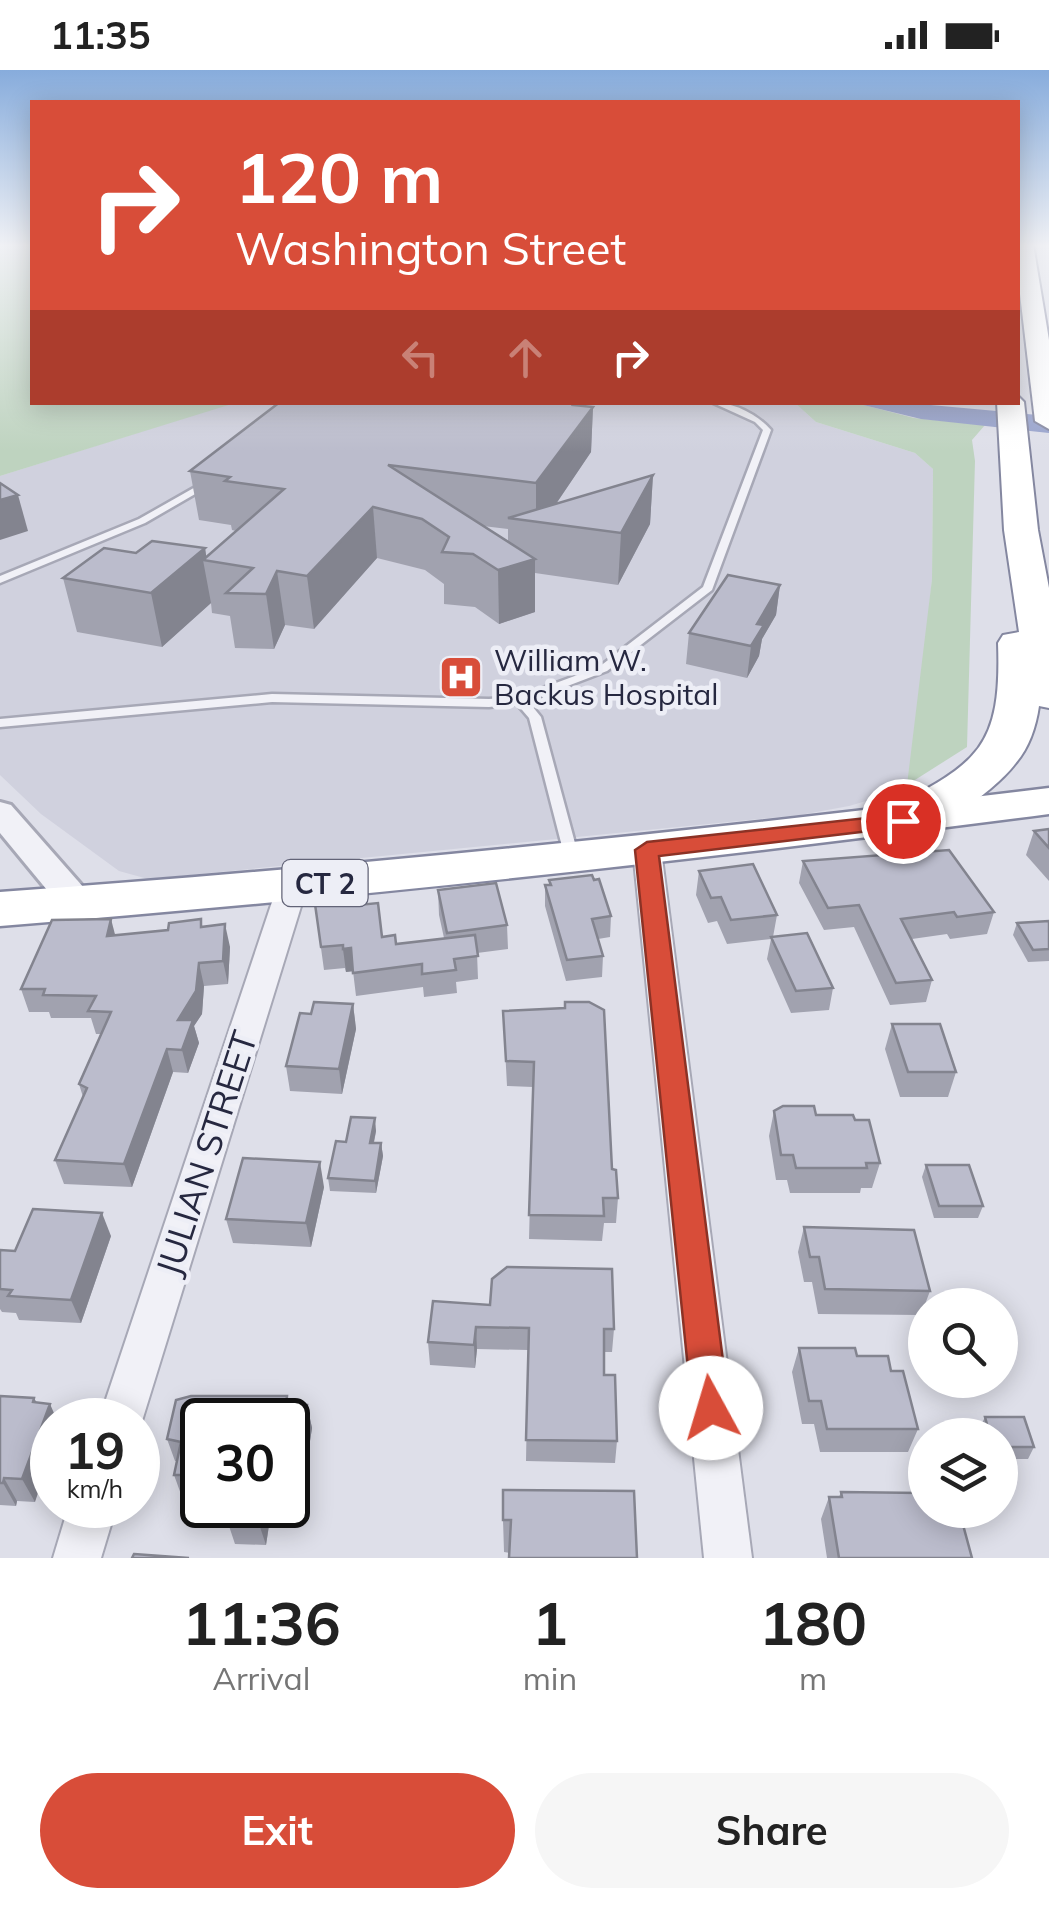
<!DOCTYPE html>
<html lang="en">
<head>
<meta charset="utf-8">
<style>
	body { margin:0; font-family:Mulish,sans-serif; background:#f6f6f6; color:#222; height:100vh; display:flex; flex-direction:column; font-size:38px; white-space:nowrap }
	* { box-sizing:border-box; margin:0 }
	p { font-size:32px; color:#767676 }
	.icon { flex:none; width:55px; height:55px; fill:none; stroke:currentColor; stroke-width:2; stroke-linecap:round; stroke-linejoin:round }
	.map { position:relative; height:1488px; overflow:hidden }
	.details { display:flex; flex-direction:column; background:#fff; flex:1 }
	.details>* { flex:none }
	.top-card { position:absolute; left:30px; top:30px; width:990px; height:305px; border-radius:0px; box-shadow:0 5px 25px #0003; background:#d84d39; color:#fff; overflow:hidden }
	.controls { position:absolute; left:908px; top:1218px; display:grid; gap:20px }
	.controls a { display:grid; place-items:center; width:110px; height:110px; border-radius:50%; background:#fff; box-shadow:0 5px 25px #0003; font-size:50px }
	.speed { position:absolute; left:30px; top:1328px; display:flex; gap:20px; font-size:50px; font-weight:700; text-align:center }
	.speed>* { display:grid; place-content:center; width:130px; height:130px; border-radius:50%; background:#fff; box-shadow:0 5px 25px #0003; line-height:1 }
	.speed small { font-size:25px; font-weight:400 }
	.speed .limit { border:5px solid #111; border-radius:15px; background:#fff; color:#111 }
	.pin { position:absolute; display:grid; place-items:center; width:85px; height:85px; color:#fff; margin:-42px; border:5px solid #fff; border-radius:50%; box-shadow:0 2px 10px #0007 }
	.me { position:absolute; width:110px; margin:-55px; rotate:354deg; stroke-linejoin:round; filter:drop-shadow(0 0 8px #0008) }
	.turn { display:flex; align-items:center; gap:35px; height:210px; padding:0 40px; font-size:45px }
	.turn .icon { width:130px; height:130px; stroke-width:2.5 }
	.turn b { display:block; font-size:70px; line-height:85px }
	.lanes { display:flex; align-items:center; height:95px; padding:0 40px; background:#0003; justify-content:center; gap:50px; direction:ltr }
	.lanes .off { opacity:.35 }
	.eta { display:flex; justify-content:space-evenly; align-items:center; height:170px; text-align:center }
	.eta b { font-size:60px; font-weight:700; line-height:70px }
	.primary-button { display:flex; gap:20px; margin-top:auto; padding:20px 40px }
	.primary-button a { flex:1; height:115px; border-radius:60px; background:#d84d39; color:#fff; font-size:40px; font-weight:700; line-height:115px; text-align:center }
	.primary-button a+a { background:#f6f6f6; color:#222 }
	.status { display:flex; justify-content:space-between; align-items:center; height:70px; padding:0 50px; background:#fff; direction:ltr }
	.status svg { height:28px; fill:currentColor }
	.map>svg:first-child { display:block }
	.built { fill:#d0d1de }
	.green { fill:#bed3bf }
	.water { fill:#96a1cb }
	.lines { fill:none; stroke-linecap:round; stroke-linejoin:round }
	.service-casing { stroke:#a7a8b6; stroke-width:5 }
	.minor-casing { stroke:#a7a8b6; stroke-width:4 }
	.tertiary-casing { stroke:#a7a8b6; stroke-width:6 }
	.trunk-casing { stroke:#8487a0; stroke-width:5 }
	.motorway-casing { stroke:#8487a0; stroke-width:4 }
	.service { fill:#f1f1f7; fill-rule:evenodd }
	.minor { fill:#f1f1f7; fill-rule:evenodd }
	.tertiary { fill:#f1f1f7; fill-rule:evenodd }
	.trunk { fill:#fff; fill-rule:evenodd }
	.motorway { fill:#fff; fill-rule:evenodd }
	.wall { fill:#a1a2af; fill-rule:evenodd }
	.shaded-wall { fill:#83848f }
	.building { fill:#bbbccc; stroke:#83848f; stroke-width:2.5 }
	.route { fill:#d84d39; stroke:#8c3225; stroke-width:2.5 }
	.labels { text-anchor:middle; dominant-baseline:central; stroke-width:9; stroke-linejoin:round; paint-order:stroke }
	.shield { fill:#edeef6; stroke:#626377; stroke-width:2.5 }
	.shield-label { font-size:28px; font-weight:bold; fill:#262840 }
	.poi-label { font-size:30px; fill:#262840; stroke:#edeef6; text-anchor:start }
	.near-street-label { font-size:35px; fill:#262840; stroke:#edeef6 }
</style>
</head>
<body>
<div class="status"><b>11:35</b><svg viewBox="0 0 49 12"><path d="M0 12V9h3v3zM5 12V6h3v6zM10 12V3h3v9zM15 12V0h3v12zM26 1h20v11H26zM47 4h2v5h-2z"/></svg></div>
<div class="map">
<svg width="1049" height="1488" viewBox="0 0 1049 1488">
	<rect width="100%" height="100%" fill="#dedfe9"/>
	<!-- built -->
	<path class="built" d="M 235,332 L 795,333 L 816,352 L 915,383 L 933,399 L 932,509 L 911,718 L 849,736 L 800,745 L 148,809 L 119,801 L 41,744 L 0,705 L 0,406 Z"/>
	<!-- green -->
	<g class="green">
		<path d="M 0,174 L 32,174 L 32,332 L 235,333 L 0,406 Z"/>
		<path d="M 795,333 L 856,333 L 914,348 L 985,355 L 972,370 L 975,391 L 967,677 L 907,715 L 932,509 L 933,399 L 915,383 L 816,352 Z"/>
	</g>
	<!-- water -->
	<path class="water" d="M 855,333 L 909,333 L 1049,346 L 1049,363 L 921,349 Z"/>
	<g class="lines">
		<!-- service casing -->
		<g class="service-casing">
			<g id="service">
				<path d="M 711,332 C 733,332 757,344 771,360 L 712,520 L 607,601 L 528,631 L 541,647 L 579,788 L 577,791 L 567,791 L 565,788 L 529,648 L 517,634 L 489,637 L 272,632 L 0,657 L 0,649 L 272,624 L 489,629 L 518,627 L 599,597 L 703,517 L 763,360 L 755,352 Z"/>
				<path d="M 206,411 L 209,412 L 209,416 L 145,453 L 0,513 L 0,506 L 139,449 Z"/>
			</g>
		</g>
		<!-- minor casing -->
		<g class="minor-casing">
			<g id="minor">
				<path d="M 647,771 L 657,774 L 661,780 L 752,1488 L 704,1488 L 633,780 L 637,774 Z"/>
				<path d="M 292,807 L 302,810 L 307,817 L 138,1364 L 138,1350 L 99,1350 L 277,817 L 282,810 Z"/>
				<path d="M 69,1435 L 117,1435 L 101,1488 L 53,1488 Z"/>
			</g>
		</g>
		<!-- tertiary casing -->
		<g class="tertiary-casing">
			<path id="tertiary" d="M 0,732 L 11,735 L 92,827 L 97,835 L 92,843 L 79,847 L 66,843 L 0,763 Z"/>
		</g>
		<!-- trunk casing -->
		<g class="trunk-casing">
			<path id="trunk" d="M 1049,718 L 1049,744 C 700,790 351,828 0,856 L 0,822 C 351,797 700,761 1049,718 Z"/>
		</g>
		<!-- motorway casing -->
		<g class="motorway-casing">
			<g id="motorway">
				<path d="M 1018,174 L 1033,174 L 1049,270 L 1049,359 L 1035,351 L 1018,207 Z"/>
				<path d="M 1018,326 L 1024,332 L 1038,460 L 1049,518 L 1049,638 L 1039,636 C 1036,657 1029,678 1015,694 C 991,725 925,771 886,761 L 879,751 L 886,741 C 976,693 1002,681 998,573 L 1003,565 L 1019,562 L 1004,460 L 997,332 L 1018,332 Z"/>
			</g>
		</g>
		<!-- service -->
		<use href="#service" class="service"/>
		<!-- minor -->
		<use href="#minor" class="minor"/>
		<!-- tertiary -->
		<use href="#tertiary" class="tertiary"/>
		<!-- trunk -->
		<use href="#trunk" class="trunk"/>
		<!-- motorway -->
		<use href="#motorway" class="motorway"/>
	</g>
	<!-- wall -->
	<g class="wall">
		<path d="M 584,336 L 593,337 L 591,382 L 556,434 L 653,405 L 650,454 L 618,515 L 535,503 L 535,542 L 499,554 L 475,537 L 444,534 L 444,514 L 425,500 L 377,488 L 314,559 L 285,555 L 274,579 L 235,578 L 230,546 L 212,543 L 211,533 L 162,577 L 77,562 L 63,508 L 136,483 L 205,478 L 206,487 L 236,461 L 232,460 L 231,455 L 199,450 L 190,401 ZM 483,456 L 508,459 L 508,471 Z"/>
		<path d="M 780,515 L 776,545 L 762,569 L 759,586 L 747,608 L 686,594 L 689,563 Z"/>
		<path d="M 1049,759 L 1049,811 L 1026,785 L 1034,761 Z"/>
		<path d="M 803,791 L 994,842 L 987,864 L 950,869 L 947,864 L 912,869 L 932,910 L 926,932 L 890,935 L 854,857 L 824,860 L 799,813 Z"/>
		<path d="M 699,801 L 777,845 L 773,867 L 833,918 L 829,940 L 791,943 L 767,889 L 771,869 L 727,874 L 717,851 L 708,853 L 696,825 Z"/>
		<path d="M 549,810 L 611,846 L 610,867 L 598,869 L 603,886 L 602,907 L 566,911 L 545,836 L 545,815 L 549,815 Z"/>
		<path d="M 438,820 L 507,855 L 508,879 L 477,883 L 478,909 L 456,912 L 457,923 L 424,927 L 423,917 L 356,926 L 353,901 L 346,902 L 345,898 L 324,900 L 315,834 L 359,835 L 382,867 L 396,874 L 444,868 L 439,845 Z"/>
		<path d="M 1049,851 L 1049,891 L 1028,892 L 1013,865 L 1017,853 Z"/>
		<path d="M 203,856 L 230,877 L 228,914 L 204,916 L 202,944 L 194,956 L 199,973 L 188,1003 L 173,1002 L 132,1117 L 64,1114 L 55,1090 L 83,1027 L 79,1014 L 101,964 L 96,964 L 91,948 L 51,948 L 49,942 L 29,942 L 21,919 L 115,866 Z"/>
		<path d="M 353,934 L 356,959 L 342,1024 L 290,1021 L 286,996 L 311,944 Z"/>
		<path d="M 503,941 L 612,1099 L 618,1128 L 616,1153 L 604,1153 L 602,1171 L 529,1169 L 533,1017 L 507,1016 Z"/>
		<path d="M 892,954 L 956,1002 L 948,1027 L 900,1027 L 885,979 Z"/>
		<path d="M 774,1041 L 855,1050 L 880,1093 L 872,1118 L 861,1118 L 860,1123 L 790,1123 L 787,1110 L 776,1110 L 769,1066 Z"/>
		<path d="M 376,1061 L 374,1073 L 381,1073 L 383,1086 L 376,1123 L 330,1121 L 328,1108 L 346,1072 Z"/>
		<path d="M 926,1095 L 983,1136 L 978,1148 L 934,1148 L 922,1107 Z"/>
		<path d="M 324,1117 L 311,1177 L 233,1173 L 226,1149 Z"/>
		<path d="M 804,1157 L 930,1221 L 921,1245 L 818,1244 L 812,1212 L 804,1212 L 798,1182 Z"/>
		<path d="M 111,1166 L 81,1253 L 19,1250 L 16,1243 L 2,1242 L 0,1239 L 0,1180 L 15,1181 Z"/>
		<path d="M 433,1231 L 614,1259 L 612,1282 L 604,1282 L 604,1305 L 617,1371 L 615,1393 L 526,1391 L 528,1280 L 477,1279 L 475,1298 L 430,1295 L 428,1272 Z"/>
		<path d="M 799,1278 L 857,1286 L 891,1301 L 918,1359 L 908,1382 L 820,1382 L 814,1354 L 802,1354 L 792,1302 Z"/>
		<path d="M 0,1326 L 34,1328 L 37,1333 L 35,1432 L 17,1431 L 16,1436 L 0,1435 Z"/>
		<path d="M 191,1326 L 287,1326 L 289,1335 L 307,1335 L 312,1358 L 308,1384 L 296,1384 L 289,1425 L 288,1425 L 288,1350 L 202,1350 L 202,1427 L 182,1427 L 174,1405 L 177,1391 L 175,1391 L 167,1369 L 176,1330 Z"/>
		<path d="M 985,1347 L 1034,1377 L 1028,1389 L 1000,1389 L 1000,1365 L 981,1365 L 979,1359 Z"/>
		<path d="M 634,1421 L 510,1483 L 504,1482 L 503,1450 Z"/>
		<path d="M 841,1422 L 922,1428 L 972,1488 L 827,1488 L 821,1449 L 829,1427 L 839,1427 Z"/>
		<path d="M 232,1435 L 272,1435 L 266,1475 L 235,1474 L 228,1453 Z"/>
	</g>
	<!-- shaded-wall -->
	<g class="shaded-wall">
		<path d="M 575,332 L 584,332 L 583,350 L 593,337 L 591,382 L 543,453 L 536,452 L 536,413 Z"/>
		<path d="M 653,405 L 650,454 L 618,515 L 621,463 Z"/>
		<path d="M 18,425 L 28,461 L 0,470 L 0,430 Z"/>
		<path d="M 373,437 L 377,488 L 314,559 L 307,506 Z"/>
		<path d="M 205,478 L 207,491 L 203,490 L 211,533 L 162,577 L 151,523 Z"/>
		<path d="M 535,489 L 535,542 L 499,554 L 498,500 Z"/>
		<path d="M 277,501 L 285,555 L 274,579 L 266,524 Z"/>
		<path d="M 780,515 L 776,545 L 762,569 L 759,586 L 747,608 L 751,576 L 757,554 Z"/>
		<path d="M 111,849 L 117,872 L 107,866 Z"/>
		<path d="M 225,854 L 230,877 L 228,914 L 223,891 Z"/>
		<path d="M 351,878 L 354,901 L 346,902 L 343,879 Z"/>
		<path d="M 199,893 L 204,916 L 202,944 L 194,956 L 199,973 L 188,1003 L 182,980 L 178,950 Z"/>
		<path d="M 353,934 L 356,959 L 342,1024 L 339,999 Z"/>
		<path d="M 167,979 L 173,1002 L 132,1117 L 124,1094 Z"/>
		<path d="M 375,1048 L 376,1061 L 371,1085 L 370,1073 Z"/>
		<path d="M 381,1073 L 383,1086 L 376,1123 L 375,1111 Z"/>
		<path d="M 320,1092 L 324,1117 L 311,1177 L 306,1153 Z"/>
		<path d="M 102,1143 L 111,1166 L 81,1253 L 71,1230 Z"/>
		<path d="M 476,1257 L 477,1279 L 475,1298 L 474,1275 Z"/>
		<path d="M 34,1328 L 44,1348 L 50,1334 L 57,1350 L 52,1350 L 52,1381 L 35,1432 L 22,1409 Z"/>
		<path d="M 307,1335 L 312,1358 L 308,1384 L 303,1361 Z"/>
		<path d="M 290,1362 L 296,1384 L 289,1425 L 288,1417 L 288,1378 Z"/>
		<path d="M 4,1408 L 17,1431 L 16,1436 L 3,1413 Z"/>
		<path d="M 262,1435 L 272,1435 L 266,1475 L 259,1454 Z"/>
	</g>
	<!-- building -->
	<g class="building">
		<path d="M 280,332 L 575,332 L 573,335 L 593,337 L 536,413 L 388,395 L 535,489 L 498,500 L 473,484 L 442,482 L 449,467 L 422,449 L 373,437 L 307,506 L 277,501 L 266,524 L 226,523 L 253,498 L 203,490 L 284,419 L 225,411 L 230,407 L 190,401 Z"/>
		<path d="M 653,405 L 621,463 L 508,448 Z"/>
		<path d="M 0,413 L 18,425 L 0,430 Z"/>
		<path d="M 152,471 L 205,478 L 151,523 L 63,508 L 104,478 L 136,483 Z"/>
		<path d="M 728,505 L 780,515 L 757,554 L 764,555 L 751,576 L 689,563 Z"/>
		<path d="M 1049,759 L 1049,778 L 1034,761 Z"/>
		<path d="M 949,780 L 994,842 L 957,847 L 954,842 L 901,849 L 932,910 L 896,913 L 859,835 L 828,838 L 803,791 Z"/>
		<path d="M 753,794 L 777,845 L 731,850 L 721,827 L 711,828 L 699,801 Z"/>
		<path d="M 592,805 L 594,810 L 599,809 L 611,846 L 592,849 L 603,886 L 567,890 L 545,815 L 551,815 L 549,810 Z"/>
		<path d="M 496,813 L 507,855 L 447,863 L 438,820 Z"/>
		<path d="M 358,829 L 359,835 L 378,833 L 382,867 L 395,865 L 396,874 L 475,865 L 478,886 L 454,889 L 456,900 L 422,904 L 422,894 L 353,903 L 351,878 L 343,879 L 343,875 L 321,877 L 315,834 Z"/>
		<path d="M 111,849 L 107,866 L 168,860 L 169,853 L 201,849 L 201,857 L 225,854 L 223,891 L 199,893 L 196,921 L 178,950 L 193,950 L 182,980 L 167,979 L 124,1094 L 55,1090 L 87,1018 L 79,1014 L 111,942 L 88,941 L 96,926 L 43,925 L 45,919 L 21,919 L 52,850 Z"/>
		<path d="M 1049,851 L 1049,879 L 1033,880 L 1017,853 Z"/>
		<path d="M 807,863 L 833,918 L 796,921 L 771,867 Z"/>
		<path d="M 314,932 L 353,934 L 339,999 L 286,996 L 300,943 L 311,944 Z"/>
		<path d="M 565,932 L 589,932 L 604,940 L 612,1099 L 616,1100 L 618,1128 L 603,1128 L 604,1146 L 529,1145 L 534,992 L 506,991 L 503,941 L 565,938 Z"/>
		<path d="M 892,954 L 940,954 L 956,1002 L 908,1002 Z"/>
		<path d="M 783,1036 L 814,1036 L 816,1045 L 853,1045 L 855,1050 L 869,1050 L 880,1093 L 866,1093 L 867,1098 L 796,1098 L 793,1085 L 781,1085 L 774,1041 Z"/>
		<path d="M 351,1047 L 375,1048 L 370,1073 L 381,1073 L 375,1111 L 328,1108 L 336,1071 L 346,1072 Z"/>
		<path d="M 243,1088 L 320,1092 L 306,1153 L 226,1149 Z"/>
		<path d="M 926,1095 L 969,1095 L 983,1136 L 939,1136 Z"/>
		<path d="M 33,1139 L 102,1143 L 71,1230 L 8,1226 L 12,1220 L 0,1219 L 0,1180 L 15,1181 Z"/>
		<path d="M 804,1157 L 914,1160 L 930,1221 L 825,1219 L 819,1187 L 810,1187 Z"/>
		<path d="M 507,1197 L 612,1199 L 614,1259 L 604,1259 L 604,1305 L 615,1305 L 617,1371 L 526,1370 L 529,1258 L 476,1257 L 474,1275 L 428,1272 L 433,1231 L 490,1235 L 492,1209 Z"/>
		<path d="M 799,1278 L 855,1278 L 857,1286 L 888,1286 L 891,1301 L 903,1301 L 918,1359 L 827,1359 L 821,1331 L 809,1331 Z"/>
		<path d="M 0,1326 L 34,1328 L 33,1332 L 50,1334 L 22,1409 L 4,1408 L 3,1413 L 0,1413 Z"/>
		<path d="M 191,1326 L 287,1326 L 286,1335 L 307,1335 L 303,1361 L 290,1362 L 288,1378 L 288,1350 L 202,1350 L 202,1405 L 174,1405 L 181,1372 L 167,1369 L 176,1330 Z"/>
		<path d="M 985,1347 L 1024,1347 L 1034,1377 L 1000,1377 L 1000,1365 L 990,1365 Z"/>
		<path d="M 503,1420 L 634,1421 L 637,1488 L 509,1488 L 511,1450 L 503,1450 Z"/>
		<path d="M 841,1422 L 921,1423 L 922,1428 L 925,1428 L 925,1440 L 959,1440 L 972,1488 L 839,1488 L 829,1427 L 842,1427 Z"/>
		<path d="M 232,1435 L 262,1435 L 259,1454 L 228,1453 Z"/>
		<path d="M 134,1484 L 189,1488 L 132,1488 Z"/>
	</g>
	<!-- sky -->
	<linearGradient id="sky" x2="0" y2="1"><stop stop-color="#87acdc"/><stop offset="0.46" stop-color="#f0f1f5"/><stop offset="1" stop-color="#f0f1f5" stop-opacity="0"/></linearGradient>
	<rect width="1049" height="382" fill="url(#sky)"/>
	<!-- route -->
	<path class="route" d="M 903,744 L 914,751 L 911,756 L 659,786 L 729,1338 L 724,1351 L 711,1356 L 698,1351 L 692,1338 L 635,780 L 647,772 Z"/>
	<!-- icons -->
	<defs>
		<g id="hospital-square" transform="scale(2.25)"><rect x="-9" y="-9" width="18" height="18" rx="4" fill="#d84d39" stroke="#edeef6"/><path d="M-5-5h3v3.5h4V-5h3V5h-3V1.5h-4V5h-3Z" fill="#fff"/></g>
	</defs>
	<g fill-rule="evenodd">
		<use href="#hospital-square" x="461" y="607"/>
	</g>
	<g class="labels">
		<!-- shield labels -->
		<rect class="shield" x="282.5" y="790" width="85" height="46" rx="8"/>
		<g class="shield-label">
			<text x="325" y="813">CT 2</text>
		</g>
		<!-- poi labels -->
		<g class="poi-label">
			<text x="494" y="590">William W.<tspan x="494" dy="34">Backus Hospital</tspan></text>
		</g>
		<!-- near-street labels -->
		<g class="near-street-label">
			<text transform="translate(206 1083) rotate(-72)">JULIAN STREET</text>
		</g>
	</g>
</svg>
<div class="controls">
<a><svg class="icon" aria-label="search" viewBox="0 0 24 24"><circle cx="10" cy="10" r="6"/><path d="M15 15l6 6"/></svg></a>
<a><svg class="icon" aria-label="layers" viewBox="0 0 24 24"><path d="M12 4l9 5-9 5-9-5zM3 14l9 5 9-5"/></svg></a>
</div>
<div class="speed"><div>19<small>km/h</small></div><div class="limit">30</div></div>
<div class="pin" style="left:903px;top:751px;background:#d93025"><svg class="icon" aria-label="arrive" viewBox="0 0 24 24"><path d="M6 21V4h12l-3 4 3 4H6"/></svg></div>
<svg class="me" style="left:711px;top:1338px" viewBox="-20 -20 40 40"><circle r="19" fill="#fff"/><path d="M0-13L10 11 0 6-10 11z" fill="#d84d39"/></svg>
<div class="top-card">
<div class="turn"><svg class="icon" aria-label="right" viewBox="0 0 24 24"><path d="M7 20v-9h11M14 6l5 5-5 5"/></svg><div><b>120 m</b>Washington Street</div></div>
<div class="lanes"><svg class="icon off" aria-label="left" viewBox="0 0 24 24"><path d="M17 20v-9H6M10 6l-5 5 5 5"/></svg><svg class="icon off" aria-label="ahead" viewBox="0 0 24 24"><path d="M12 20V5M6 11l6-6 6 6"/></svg><svg class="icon" aria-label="right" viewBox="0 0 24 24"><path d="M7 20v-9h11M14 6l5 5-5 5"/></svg></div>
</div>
</div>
<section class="details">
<div class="eta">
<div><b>11:36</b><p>Arrival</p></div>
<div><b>1</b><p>min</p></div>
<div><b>180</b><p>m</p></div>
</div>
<div class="primary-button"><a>Exit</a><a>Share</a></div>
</section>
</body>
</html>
